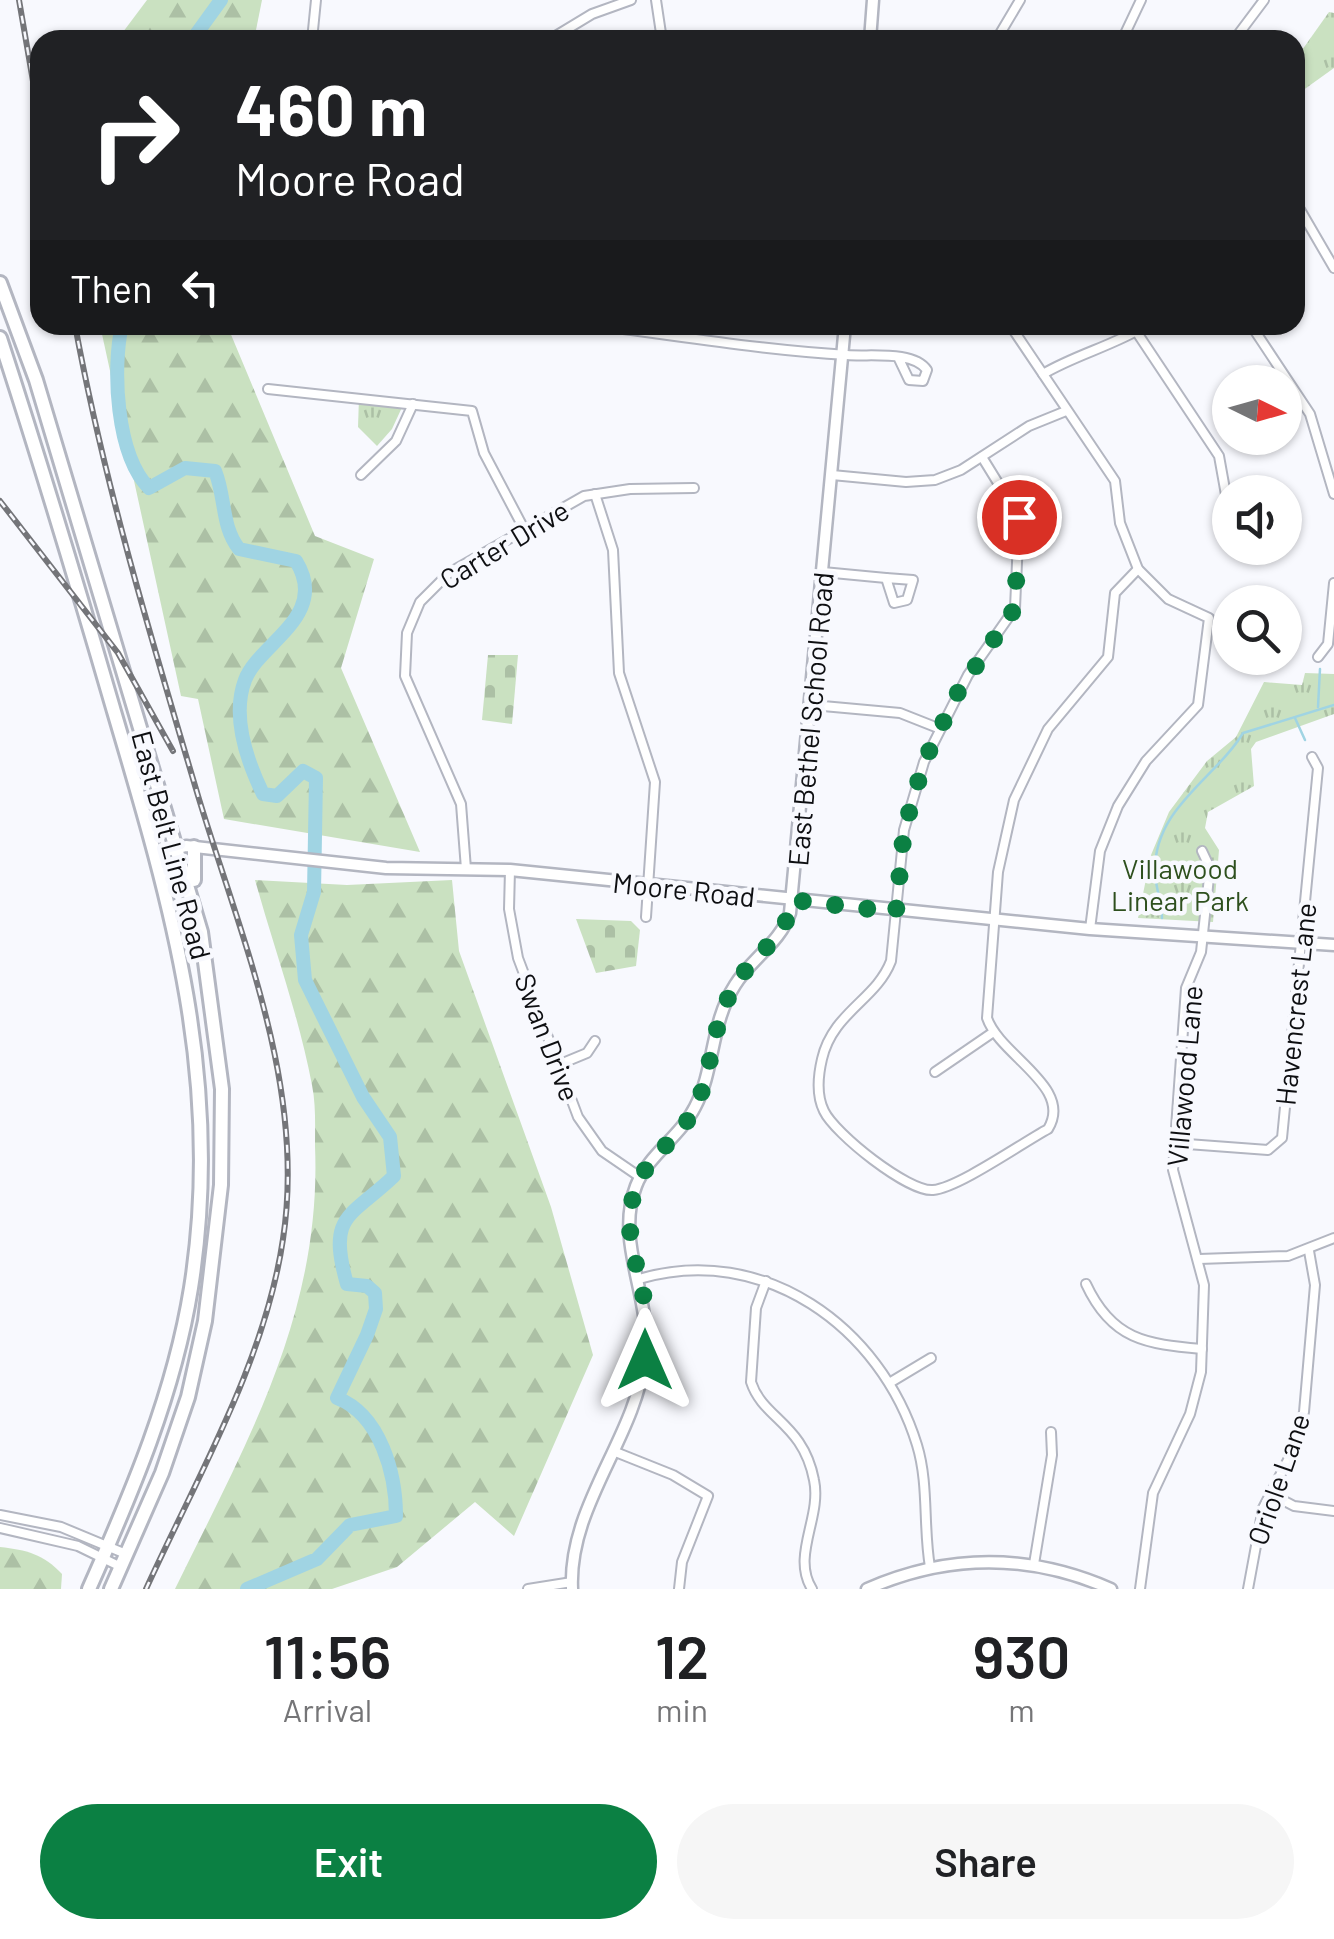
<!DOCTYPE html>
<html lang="en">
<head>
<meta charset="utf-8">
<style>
	body { margin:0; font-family:Barlow,sans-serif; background:#f6f6f6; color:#202124; height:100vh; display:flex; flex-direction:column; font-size:38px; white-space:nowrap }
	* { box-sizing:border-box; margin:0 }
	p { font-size:32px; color:#757577 }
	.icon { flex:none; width:55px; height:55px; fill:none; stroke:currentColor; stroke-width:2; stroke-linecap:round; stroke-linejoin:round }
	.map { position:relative; height:1589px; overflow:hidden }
	.side { display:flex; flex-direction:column; background:#fff; flex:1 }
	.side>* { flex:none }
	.banner { position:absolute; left:30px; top:30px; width:1275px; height:305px; border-radius:30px; box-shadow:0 2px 8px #0004; background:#202124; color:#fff; overflow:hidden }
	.needle { width:65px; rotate:95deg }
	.controls { position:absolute; left:1212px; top:365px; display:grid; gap:20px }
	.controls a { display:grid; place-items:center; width:90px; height:90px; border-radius:50%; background:#fff; box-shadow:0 2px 8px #0004; font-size:50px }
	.pin { position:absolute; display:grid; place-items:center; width:85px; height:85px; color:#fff; margin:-42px; border:5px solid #fff; border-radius:50%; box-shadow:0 2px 10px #0007 }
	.me { position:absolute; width:110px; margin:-55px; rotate:0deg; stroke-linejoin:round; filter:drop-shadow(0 0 8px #0008) }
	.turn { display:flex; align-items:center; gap:35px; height:210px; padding:0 40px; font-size:45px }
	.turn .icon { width:130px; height:130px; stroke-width:2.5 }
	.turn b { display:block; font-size:70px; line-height:85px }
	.then { display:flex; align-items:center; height:95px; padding:0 40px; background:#0003; gap:20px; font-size:38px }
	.eta { display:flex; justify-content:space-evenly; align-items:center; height:170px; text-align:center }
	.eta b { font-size:60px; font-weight:600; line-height:70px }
	.button { display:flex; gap:20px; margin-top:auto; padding:20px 40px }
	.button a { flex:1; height:115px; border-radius:60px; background:#0b8043; color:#fff; font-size:40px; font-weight:600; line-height:115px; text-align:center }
	.button a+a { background:#f6f6f6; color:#202124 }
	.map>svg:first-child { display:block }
	.forest { fill:url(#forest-firs) }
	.cemetery { fill:url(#cemetery-stones) }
	.park { fill:url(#park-tufts) }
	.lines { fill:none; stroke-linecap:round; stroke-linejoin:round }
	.stream { stroke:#a0d4e3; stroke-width:2.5 }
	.river { stroke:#a0d4e3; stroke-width:14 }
	.minor-casing { stroke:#b3b6c1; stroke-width:12 }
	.tertiary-casing { stroke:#b3b6c1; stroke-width:15 }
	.primary-casing { stroke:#b3b6c1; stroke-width:18 }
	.minor { stroke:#fff; stroke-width:8 }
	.tertiary { stroke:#fff; stroke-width:10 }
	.primary { stroke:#fff; stroke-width:12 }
	.rail-casing { stroke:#747579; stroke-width:6 }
	.rail { stroke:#f8f9fe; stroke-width:2.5; stroke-dasharray:8; stroke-linecap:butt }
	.route { stroke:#0b8043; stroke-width:18; stroke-dasharray:0 32.4 }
	.labels { text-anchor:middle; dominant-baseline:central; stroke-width:9; stroke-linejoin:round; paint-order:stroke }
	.street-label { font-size:28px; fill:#0e0f12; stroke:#f8f9fe }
	.park-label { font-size:28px; fill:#2e501e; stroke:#f8f9fe }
</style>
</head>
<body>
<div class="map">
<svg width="1334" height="1589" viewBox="0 0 1334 1589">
	<defs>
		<pattern id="forest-firs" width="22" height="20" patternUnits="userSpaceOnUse" patternTransform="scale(2.5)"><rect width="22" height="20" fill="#cae1c1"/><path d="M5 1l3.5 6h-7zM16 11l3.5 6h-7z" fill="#acc0a5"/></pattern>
		<pattern id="cemetery-stones" width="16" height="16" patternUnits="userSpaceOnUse" patternTransform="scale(2.5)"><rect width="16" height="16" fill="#cae1c1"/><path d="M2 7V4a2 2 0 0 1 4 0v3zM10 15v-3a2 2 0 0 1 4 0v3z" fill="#acc0a5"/></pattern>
		<pattern id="park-tufts" width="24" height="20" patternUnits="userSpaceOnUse" patternTransform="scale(2.5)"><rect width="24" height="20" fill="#cae1c1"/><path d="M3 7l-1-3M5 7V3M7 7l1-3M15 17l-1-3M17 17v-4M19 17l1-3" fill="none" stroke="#acc0a5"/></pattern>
	</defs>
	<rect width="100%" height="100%" fill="#f8f9fe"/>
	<!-- forest -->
	<g class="forest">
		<path d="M 147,0 L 262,0 L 254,40 L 117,40 Z"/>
		<path d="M 100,325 L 227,325 L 315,536 L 374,559 L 341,668 L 420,852 L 224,819 L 198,699 L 181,696 Z"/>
		<path d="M 255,880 L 347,885 L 452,880 L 459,951 L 551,1207 L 593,1355 L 514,1536 L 475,1502 L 397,1567 L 332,1589 L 175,1589 C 246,1444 322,1313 315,1146 C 315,1126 316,1105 312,1085 C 299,1016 274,948 255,880 Z"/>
		<path d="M 0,1547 C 27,1550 43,1554 62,1574 L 61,1589 L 0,1589 Z"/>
	</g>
	<!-- cemetery -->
	<g class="cemetery">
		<path d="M 488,655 L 518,655 L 512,724 L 482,720 Z"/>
		<path d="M 576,919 L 631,921 L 640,930 L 636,966 L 596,973 Z"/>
	</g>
	<!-- park -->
	<g class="park">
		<path d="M 1329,12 L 1334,13 L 1334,68 L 1295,96 L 1295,60 Z"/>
		<path d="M 359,398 L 404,403 L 392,429 L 377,446 L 358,427 Z"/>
		<path d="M 1305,673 L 1334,674 L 1334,714 L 1256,742 L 1251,749 L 1254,786 L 1208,812 L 1205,828 L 1219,850 L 1213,922 L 1138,918 L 1151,855 L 1169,812 L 1207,761 L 1236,737 L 1264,682 L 1302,685 Z"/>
	</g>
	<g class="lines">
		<!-- stream -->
		<g class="stream">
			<path d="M 1318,707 L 1320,669"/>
			<path d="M 1295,718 L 1305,740"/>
			<path d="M 1162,918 C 1162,902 1155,887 1155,871 C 1154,808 1215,779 1243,733 L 1334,705"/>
		</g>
		<!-- river -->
		<g class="river">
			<path d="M 192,40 L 221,0"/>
			<path d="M 122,325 C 112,368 116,455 149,488 L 185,468 L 215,471 C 226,498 221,526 239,549 L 296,561 C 330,616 259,643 245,680 C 231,717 247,761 263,794 L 277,796 L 303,771 L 316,778 L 314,892 L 301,935 L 305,980 L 363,1097 L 390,1137 L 394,1176 C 350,1218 327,1214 347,1284 L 367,1286 L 375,1293 L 376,1309 L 367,1335 L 337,1398 C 381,1415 396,1475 396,1516 L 350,1525 L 317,1559 L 247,1589"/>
		</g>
		<!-- minor casing -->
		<g class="minor-casing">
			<g id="minor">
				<path d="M 656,0 L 662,40"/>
				<path d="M 998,37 L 1020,0"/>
				<path d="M 312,40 L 316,0"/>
				<path d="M 549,40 L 592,14 L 631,0"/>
				<path d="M 1122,40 L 1141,0"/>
				<path d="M 1234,40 L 1264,0"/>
				<path d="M 1295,201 L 1334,268"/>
				<path d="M 594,325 C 677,336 763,350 847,355 C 869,357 913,350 927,370 L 923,381 L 909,380 L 898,357"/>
				<path d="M 1010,325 L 1115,481 L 1120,523 L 1138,569 L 1168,599 L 1209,618 L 1198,705 L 1146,761 L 1118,806 L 1100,851 L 1090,929"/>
				<path d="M 1132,325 L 1219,456 L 1228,506"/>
				<path d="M 1251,325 L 1310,414 L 1334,494"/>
				<path d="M 1043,374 C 1077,354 1113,346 1147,325"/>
				<path d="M 268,389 L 472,411 L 484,453 L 523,527"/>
				<path d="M 982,457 L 1019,517 L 1015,608 L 968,675 L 924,762 L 904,830 L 891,961 C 876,1000 833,1012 822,1059 C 818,1076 816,1095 824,1111 C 835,1134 908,1192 933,1190 C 958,1188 1022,1143 1048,1129 C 1074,1087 1000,1056 987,1018 L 998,872 L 1014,800 L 1048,729 L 1108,657 L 1115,593 L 1138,569"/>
				<path d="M 361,475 L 396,441 L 413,404"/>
				<path d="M 832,475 L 906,482 L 935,480 L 961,470 L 1029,426 L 1066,411"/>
				<path d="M 595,494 L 613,550 L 619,673 L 655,782 L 646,917"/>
				<path d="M 823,572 L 886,578"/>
				<path d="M 886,578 L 913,580 L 907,600 L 894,603 Z"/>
				<path d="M 1318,657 L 1328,644 L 1334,583"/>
				<path d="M 812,705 L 900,713 L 938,728"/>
				<path d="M 466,869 L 461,804 L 405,676 L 407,633 L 420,602 L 449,573 L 584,496 L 630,489 L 694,488"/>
				<path d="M 510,870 L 509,909 L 518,958 L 578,1117 L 602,1151 L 640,1177"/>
				<path d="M 558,1065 L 587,1053 L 595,1041"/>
				<path d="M 935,1072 L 992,1033"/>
				<path d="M 1174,1143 L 1268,1150 L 1282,1138 L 1318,768 L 1312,757"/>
				<path d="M 1199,1259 L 1288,1256 L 1334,1238"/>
				<path d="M 639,1279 C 763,1242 881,1327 917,1445 C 929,1484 923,1527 930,1567"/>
				<path d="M 766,1281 L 756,1308 L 751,1382 C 763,1419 803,1423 814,1480 C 822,1517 791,1556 812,1589"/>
				<path d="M 1086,1284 C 1112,1340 1146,1344 1202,1349"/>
				<path d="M 891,1382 L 931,1358"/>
				<path d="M 613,1451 L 673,1475 L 708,1496 L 682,1562 L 679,1589"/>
				<path d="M 1271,1494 L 1294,1506 L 1334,1511"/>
				<path d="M 0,1515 L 61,1527 L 126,1554"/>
				<path d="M 0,1528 L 78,1546 L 121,1567"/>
				<path d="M 1034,1564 L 1052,1455 L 1051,1432"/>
				<path d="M 528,1589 L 572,1582"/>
				<path d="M 1140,1589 L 1153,1493 L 1190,1414 L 1201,1372 L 1204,1285 L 1173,1170 L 1186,988 L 1201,952 L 1210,868 L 1202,851"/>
				<path d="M 1248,1589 L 1263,1508 L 1289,1458 L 1304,1412 L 1315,1285 L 1309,1251"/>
			</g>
		</g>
		<!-- tertiary casing -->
		<g class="tertiary-casing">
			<g id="tertiary">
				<path d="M 870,40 L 873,0"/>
				<path d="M 156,854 L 186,846 L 386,868 L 510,870 L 1090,929 L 1334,945"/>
				<path d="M 572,1589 C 568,1506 635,1439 645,1358 C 653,1299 614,1243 636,1186 C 648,1155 680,1137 695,1107 C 715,1069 710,1024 735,985 C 751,959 781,942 790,913 L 845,325"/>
				<path d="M 867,1589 C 949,1553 1029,1553 1111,1589"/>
			</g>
		</g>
		<!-- primary casing -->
		<g class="primary-casing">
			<g id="primary">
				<path d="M 0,283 L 36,380 L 201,932 L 222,1089 L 221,1185 L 205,1321 L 188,1397 L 162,1473 L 111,1589"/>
				<path d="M 0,338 C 40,461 77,584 113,708 C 171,904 224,1081 191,1288 C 174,1394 132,1492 89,1589"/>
				<path d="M 194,880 L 194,847"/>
			</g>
		</g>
		<!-- minor -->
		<use href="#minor" class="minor"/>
		<!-- tertiary -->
		<use href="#tertiary" class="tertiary"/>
		<!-- primary -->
		<use href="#primary" class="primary"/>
		<!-- rail casing -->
		<g class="rail-casing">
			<g id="rail">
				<path d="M 19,0 L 40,122"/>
				<path d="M 75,325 C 105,487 152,641 199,799 C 242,940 306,1089 283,1239 C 265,1362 197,1477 146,1589"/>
				<path d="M 0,501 L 118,653 L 173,751"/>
			</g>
		</g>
		<!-- rail -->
		<use href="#rail" class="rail"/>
	</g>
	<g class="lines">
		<!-- route -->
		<path class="route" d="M 645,1360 C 647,1340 648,1319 644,1299 C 637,1260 621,1228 636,1188 C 648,1154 684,1136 698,1102 C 713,1064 712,1024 734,987 C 752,955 787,938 793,900 L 896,912 L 904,830 L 924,762 L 957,694 L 1015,608 L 1019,517"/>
	</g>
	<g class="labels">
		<!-- street labels -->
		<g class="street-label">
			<text transform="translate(504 544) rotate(-31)">Carter Drive</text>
			<text transform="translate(810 719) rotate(-85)">East Bethel School Road</text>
			<text transform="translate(172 845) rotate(75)">East Belt Line Road</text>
			<text transform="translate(684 889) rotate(6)">Moore Road</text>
			<text transform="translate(1295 1004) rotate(-84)">Havencrest Lane</text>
			<text transform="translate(548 1037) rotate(69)">Swan Drive</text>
			<text transform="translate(1184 1076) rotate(-85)">Villawood Lane</text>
			<text transform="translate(1278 1479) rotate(-71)">Oriole Lane</text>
		</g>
		<!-- park labels -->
		<g class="park-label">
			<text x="1180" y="868">Villawood<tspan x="1180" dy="32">Linear Park</tspan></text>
		</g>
	</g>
</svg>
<div class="controls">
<a><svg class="needle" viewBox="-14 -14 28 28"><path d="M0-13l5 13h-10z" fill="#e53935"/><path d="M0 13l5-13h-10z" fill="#757577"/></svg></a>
<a><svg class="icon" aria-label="sound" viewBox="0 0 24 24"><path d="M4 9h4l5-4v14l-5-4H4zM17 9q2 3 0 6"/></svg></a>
<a><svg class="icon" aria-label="search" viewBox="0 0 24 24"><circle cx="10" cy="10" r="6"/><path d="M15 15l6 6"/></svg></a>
</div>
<div class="pin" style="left:1019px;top:517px;background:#d93025"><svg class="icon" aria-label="arrive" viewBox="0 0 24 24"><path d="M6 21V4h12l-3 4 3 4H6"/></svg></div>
<svg class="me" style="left:645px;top:1360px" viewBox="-20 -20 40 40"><path d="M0-17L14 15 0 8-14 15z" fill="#0b8043" stroke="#fff" stroke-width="4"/></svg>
<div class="banner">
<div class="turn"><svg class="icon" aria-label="right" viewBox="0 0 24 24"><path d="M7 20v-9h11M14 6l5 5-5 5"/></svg><div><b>460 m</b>Moore Road</div></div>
<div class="then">Then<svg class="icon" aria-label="left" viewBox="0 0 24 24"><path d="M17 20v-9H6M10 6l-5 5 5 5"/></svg></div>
</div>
</div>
<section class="side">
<div class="eta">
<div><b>11:56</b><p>Arrival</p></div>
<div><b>12</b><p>min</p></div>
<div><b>930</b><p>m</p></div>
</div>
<div class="button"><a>Exit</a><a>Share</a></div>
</section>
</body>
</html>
